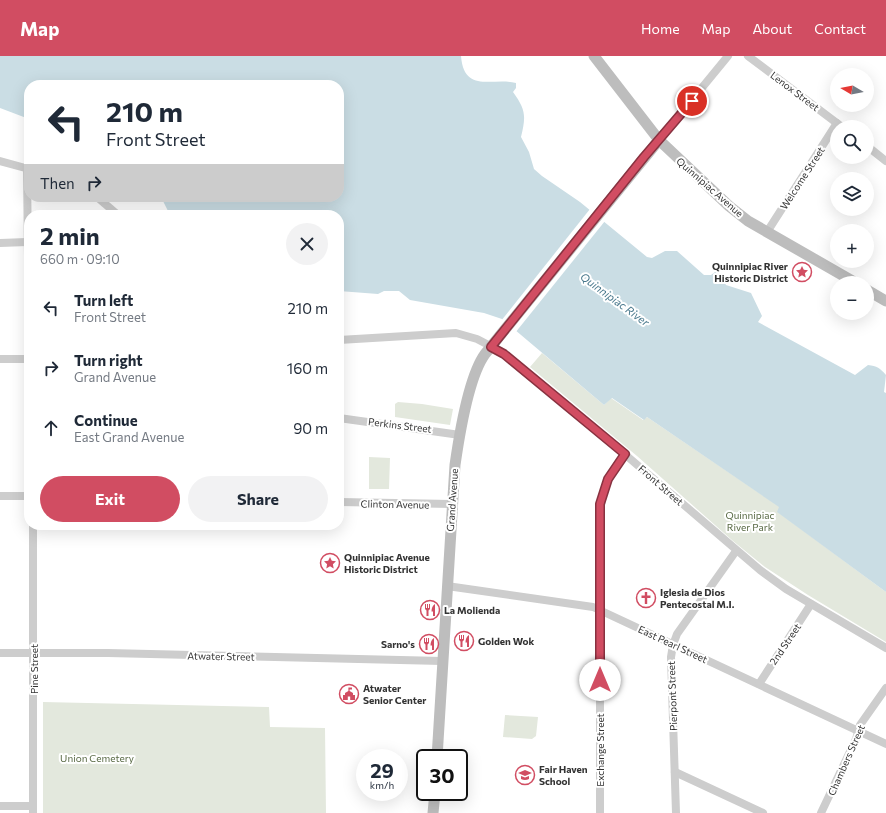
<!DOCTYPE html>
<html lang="en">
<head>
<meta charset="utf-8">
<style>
	body { margin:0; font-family:Commissioner,sans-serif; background:#f2f2f3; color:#1f2937; height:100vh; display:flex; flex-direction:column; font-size:15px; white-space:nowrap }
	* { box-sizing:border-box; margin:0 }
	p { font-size:13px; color:#747a83 }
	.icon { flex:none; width:22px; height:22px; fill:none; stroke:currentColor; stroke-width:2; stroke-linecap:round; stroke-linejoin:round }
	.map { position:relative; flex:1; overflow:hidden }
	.sheet { position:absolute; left:24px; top:154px; width:320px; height:320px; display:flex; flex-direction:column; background:#fff; border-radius:16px; box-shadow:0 4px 16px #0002 }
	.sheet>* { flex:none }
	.guide { position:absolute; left:24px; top:24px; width:320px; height:122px; border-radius:16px; box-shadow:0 4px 16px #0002; background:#fff; color:#1f2937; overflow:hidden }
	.needle { width:26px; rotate:280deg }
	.controls { position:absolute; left:830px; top:12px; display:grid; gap:8px }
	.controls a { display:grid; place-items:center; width:44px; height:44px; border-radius:50%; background:#fff; box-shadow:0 4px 16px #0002; font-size:20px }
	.speed { position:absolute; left:356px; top:693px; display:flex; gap:8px; font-size:20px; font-weight:700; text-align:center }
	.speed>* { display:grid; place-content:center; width:52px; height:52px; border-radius:50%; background:#fff; box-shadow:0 4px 16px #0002; line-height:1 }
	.speed small { font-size:10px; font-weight:400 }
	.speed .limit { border:2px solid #111; border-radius:6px; background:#fff; color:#111 }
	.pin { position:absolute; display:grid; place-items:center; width:34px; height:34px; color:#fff; margin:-17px; border:2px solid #fff; border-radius:50%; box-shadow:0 1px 4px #0007 }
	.me { position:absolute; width:44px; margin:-22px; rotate:0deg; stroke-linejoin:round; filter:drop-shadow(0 0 3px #0008) }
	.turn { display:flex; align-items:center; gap:14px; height:84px; padding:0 16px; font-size:18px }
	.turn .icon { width:52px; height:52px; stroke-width:2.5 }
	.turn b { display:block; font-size:28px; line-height:34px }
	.then { display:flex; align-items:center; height:38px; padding:0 16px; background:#0003; gap:8px; font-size:15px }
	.round { display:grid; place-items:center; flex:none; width:42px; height:42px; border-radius:21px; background:#f2f2f3 }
	.headline { display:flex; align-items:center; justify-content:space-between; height:68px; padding:0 16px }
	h1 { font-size:24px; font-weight:700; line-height:30px }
	.cta { display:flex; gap:8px; margin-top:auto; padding:8px 16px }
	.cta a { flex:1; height:46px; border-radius:24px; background:#d14d62; color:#fff; font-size:16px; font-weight:700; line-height:46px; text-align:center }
	.cta a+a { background:#f2f2f3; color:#1f2937 }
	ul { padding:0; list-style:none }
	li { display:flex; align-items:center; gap:12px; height:60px; padding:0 16px }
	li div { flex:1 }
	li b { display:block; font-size:15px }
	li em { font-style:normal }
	header { display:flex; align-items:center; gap:24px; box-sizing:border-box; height:56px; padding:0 20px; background:#d14d62; color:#fff }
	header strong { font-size:19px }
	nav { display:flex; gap:22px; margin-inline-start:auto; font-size:14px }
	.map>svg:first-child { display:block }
	.green { fill:#e3e8dd }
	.water { fill:#cadde4 }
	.pier { fill:#fff }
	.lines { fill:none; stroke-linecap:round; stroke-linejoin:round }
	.street { stroke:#cdcdcd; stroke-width:8 }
	.secondary { stroke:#bdbdbd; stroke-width:11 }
	.route-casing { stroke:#883240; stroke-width:10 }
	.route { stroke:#d14d62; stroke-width:7 }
	.labels { text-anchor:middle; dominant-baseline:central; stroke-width:4; stroke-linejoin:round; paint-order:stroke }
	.street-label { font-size:10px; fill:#333; stroke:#fff }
	.poi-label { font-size:10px; font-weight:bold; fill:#333; stroke:#fff; text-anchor:start }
	.park-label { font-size:10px; fill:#596a45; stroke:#fff }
	.water-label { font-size:11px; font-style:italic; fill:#49788c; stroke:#fff }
</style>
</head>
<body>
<header>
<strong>Map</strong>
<nav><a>Home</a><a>Map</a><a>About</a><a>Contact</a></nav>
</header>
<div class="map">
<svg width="886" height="757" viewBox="0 0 886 757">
	<rect width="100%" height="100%" fill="#fff"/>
	<!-- green -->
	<g class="green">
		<path d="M 542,297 L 604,349 L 611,342 L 643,364 L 647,361 L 780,451 L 778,456 L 886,536 L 886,586 L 808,539 L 765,511 L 733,485 L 637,400 L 530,311 Z"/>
		<path d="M 398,346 L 422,348 L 453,353 L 450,369 L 395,361 L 395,348 Z"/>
		<path d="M 369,401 L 390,402 L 389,433 L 369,433 Z"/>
		<path d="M 43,646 L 269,651 L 270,671 L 325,672 L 326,757 L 43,757 Z"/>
		<path d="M 505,659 L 538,661 L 536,680 L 532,683 L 503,681 Z"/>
	</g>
	<!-- water -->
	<path class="water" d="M 0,0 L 461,0 C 464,38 493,21 516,27 L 516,32 L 513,36 C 526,54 526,60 521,81 L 529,96 L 534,113 L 542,120 L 580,146 L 647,201 L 652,202 L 665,195 L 677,195 L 704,219 L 711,219 L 715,216 L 720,218 L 726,229 L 751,237 L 762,260 L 758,266 L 855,319 L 868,309 C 877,310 880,312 886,319 L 884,336 L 886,337 L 886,536 L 777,456 L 779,451 L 647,361 L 644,364 L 612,342 L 604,349 L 502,263 L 484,257 L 410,244 L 399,235 L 384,235 L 378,238 L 339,235 L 339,159 L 176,159 L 169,157 L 161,141 L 339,141 L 339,29 L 29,29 L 29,63 L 0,52 Z"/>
	<!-- pier -->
	<path class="pier" d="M 590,153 L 605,165 L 515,277 L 501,265 Z"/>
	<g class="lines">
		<!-- street -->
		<g class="street">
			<path d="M 748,0 L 842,71"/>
			<path d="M 659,84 L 728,0"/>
			<path d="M 867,90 L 886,105"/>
			<path d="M 0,105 L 29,113"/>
			<path d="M 27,113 L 29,288"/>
			<path d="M 97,141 L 118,159"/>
			<path d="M 767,176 L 837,67"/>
			<path d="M 0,187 L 27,186"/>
			<path d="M 339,284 L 456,277 L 477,283 L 500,295 L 628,401 L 760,514 L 786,533 L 886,592"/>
			<path d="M 0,303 L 29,303"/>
			<path d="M 339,362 L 460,379"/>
			<path d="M 0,440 L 29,440"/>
			<path d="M 339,446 L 452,448"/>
			<path d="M 447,530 L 593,551 L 886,688"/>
			<path d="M 0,597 L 108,597 L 442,605"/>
			<path d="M 759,628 L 811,548"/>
			<path d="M 675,716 L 763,757"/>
			<path d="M 0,750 L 33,750"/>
			<path d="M 33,757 L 33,469"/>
			<path d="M 600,757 L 600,457 C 602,433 611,416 625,397"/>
			<path d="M 676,757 L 671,601 L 673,589 L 677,578 L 736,495"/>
			<path d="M 821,757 L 856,683 L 860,669 L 886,632"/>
		</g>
		<!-- secondary -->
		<g class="secondary">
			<path d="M 594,0 L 659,84 L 729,150 L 748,165 L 856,227"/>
			<path d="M 867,234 L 886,245"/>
			<path d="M 437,702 L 455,409 C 459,381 469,320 485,298 L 659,84"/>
			<path d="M 433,757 L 435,736"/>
		</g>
	</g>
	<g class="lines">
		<!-- route casing -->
		<g class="route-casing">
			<path id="route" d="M 600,624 L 600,448 L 608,423 L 625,398 L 504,298 L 491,291 L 644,101 L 692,45"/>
		</g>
		<!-- route -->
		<use href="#route" class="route"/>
	</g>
	<!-- icons -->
	<defs>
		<g id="sight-ring" transform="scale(1)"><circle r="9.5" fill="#fff" stroke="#d14d62" stroke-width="1.5"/><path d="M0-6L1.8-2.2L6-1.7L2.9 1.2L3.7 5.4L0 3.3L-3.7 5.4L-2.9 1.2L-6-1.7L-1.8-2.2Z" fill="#d14d62"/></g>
		<g id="church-ring" transform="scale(1)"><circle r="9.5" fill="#fff" stroke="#d14d62" stroke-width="1.5"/><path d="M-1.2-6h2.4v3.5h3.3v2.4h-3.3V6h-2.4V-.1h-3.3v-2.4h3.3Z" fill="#d14d62"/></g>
		<g id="restaurant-ring" transform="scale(1)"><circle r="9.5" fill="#fff" stroke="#d14d62" stroke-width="1.5"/><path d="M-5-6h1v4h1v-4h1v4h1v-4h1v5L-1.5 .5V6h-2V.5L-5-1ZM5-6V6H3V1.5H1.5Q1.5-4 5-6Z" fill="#d14d62"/></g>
		<g id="civic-ring" transform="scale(1)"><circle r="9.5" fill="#fff" stroke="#d14d62" stroke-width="1.5"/><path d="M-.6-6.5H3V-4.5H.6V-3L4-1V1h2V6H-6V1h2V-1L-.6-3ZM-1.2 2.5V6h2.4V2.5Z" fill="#d14d62"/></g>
		<g id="school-ring" transform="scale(1)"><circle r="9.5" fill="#fff" stroke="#d14d62" stroke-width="1.5"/><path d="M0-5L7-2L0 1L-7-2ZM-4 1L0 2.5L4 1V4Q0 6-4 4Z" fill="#d14d62"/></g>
	</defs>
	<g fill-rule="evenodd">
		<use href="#sight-ring" x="802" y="216"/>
		<use href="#sight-ring" x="330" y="507"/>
		<use href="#church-ring" x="646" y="542"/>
		<use href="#restaurant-ring" x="430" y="554"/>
		<use href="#restaurant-ring" x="464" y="585"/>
		<use href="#restaurant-ring" x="429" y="588"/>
		<use href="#civic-ring" x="349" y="638"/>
		<use href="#school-ring" x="525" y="719"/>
	</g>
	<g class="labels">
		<!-- street labels -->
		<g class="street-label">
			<text transform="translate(795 35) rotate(37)">Lenox Street</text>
			<text transform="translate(802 122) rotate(-57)">Welcome Street</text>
			<text transform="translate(710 131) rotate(41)">Quinnipiac Avenue</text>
			<text transform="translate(400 369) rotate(7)">Perkins Street</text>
			<text transform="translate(661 429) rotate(41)">Front Street</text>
			<text transform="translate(452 444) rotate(-86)">Grand Avenue</text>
			<text transform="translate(395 448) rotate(1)">Clinton Avenue</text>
			<text transform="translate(673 588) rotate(25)">East Pearl Street</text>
			<text transform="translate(785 588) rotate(-56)">2nd Street</text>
			<text transform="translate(221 600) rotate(1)">Atwater Street</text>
			<text transform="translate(34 613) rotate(-90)">Pine Street</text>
			<text transform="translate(672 640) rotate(-92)">Pierpont Street</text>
			<text transform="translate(600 694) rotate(-90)">Exchange Street</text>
			<text transform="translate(846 704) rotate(-66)">Chambers Street</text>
		</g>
		<!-- poi labels -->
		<g class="poi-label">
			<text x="788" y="210" text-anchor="end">Quinnipiac River<tspan x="788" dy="12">Historic District</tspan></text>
			<text x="344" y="501">Quinnipiac Avenue<tspan x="344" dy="12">Historic District</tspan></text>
			<text x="660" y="536">Iglesia de Dios<tspan x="660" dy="12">Pentecostal M.I.</tspan></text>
			<text x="444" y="554">La Molienda</text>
			<text x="478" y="585">Golden Wok</text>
			<text x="415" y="588" text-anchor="end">Sarno's</text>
			<text x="363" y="632">Atwater<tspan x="363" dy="12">Senior Center</tspan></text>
			<text x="539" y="713">Fair Haven<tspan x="539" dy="12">School</tspan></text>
		</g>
		<!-- park labels -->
		<g class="park-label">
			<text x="750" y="459">Quinnipiac<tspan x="750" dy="12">River Park</tspan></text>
			<text x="97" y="702">Union Cemetery</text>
		</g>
		<!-- water labels -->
		<g class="water-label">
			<text transform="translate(615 243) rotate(36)">Quinnipiac River</text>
		</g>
	</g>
</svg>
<div class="controls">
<a><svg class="needle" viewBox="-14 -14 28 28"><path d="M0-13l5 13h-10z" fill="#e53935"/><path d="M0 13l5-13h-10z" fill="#747a83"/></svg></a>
<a><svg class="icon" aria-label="search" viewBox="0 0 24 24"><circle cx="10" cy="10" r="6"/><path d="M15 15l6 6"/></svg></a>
<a><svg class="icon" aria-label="layers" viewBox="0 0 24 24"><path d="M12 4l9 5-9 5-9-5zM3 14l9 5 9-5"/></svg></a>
<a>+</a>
<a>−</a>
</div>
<div class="speed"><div>29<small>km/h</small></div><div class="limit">30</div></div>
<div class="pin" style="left:692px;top:45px;background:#d93025"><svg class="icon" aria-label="arrive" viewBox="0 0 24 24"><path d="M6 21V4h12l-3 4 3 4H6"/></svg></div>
<svg class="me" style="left:600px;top:624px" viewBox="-20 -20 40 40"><circle r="19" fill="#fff"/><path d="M0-13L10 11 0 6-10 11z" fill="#d14d62"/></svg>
<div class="guide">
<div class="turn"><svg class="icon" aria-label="left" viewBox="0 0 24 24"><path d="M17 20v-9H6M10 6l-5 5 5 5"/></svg><div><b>210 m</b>Front Street</div></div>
<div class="then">Then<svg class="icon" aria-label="right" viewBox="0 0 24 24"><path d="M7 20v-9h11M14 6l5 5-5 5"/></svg></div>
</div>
<section class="sheet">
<div class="headline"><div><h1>2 min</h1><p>660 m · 09:10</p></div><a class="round"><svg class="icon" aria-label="close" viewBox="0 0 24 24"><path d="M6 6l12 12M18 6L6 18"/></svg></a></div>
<ul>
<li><svg class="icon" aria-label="left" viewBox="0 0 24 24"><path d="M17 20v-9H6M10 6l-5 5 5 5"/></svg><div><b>Turn left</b><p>Front Street</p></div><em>210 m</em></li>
<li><svg class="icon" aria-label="right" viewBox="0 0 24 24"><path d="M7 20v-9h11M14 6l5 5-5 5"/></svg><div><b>Turn right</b><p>Grand Avenue</p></div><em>160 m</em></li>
<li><svg class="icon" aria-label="ahead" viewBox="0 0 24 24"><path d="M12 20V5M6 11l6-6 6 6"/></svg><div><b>Continue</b><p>East Grand Avenue</p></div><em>90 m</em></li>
</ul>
<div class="cta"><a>Exit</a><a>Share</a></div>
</section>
</div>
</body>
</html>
